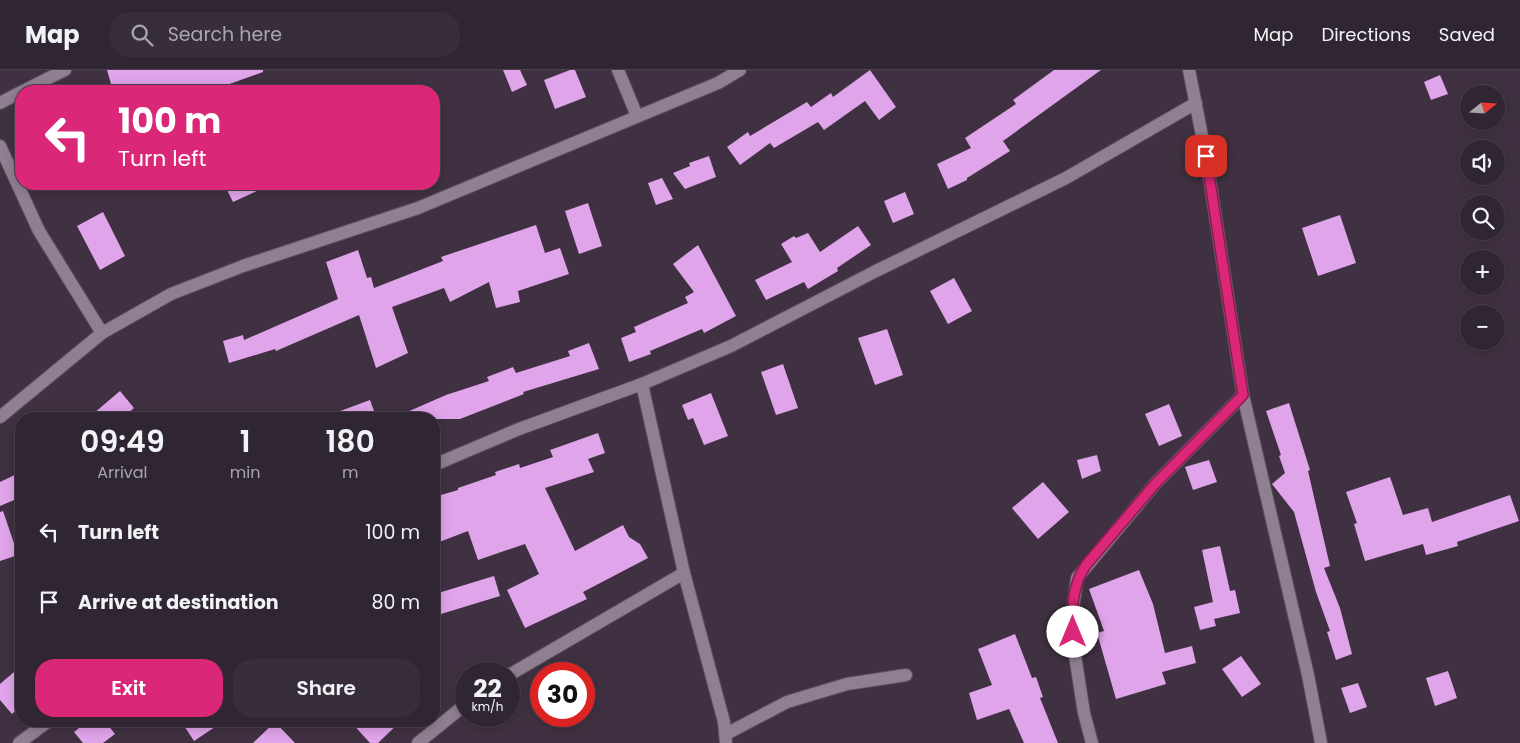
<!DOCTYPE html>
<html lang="en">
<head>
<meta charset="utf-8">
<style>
	body { margin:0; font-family:Poppins,sans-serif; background:#382d3a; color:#f1f3f6; height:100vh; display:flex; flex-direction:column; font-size:19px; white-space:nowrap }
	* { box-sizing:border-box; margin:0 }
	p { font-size:16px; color:#a8a5ac }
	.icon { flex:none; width:28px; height:28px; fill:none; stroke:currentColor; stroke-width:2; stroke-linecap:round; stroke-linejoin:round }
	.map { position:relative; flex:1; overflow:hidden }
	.panel { position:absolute; left:15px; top:342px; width:425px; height:315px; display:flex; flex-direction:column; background:#302532; border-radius:20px; box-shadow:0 2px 12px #0003,0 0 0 1px #4b424d }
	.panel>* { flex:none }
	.guide { position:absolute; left:15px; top:15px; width:425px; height:105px; border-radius:20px; box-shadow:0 2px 12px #0003,0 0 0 1px #4b424d; background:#db2777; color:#fff; overflow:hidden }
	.needle { width:32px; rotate:72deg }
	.controls { position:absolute; left:1460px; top:15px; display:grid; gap:10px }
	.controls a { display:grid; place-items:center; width:45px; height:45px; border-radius:50%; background:#302532; box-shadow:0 2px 12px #0003,0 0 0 1px #4b424d; font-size:25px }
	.speed { position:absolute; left:455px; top:592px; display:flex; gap:10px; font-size:25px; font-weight:700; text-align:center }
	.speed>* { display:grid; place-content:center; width:65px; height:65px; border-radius:50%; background:#302532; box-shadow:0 2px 12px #0003,0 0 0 1px #4b424d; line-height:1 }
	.speed small { font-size:12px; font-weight:400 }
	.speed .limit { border:8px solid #d22; background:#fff; color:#111 }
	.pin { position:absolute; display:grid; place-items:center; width:42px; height:42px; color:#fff; margin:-21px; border-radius:10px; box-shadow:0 2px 8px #0006 }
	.me { position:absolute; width:55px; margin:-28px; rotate:0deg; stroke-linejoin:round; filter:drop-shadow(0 0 4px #0008) }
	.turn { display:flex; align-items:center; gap:18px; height:105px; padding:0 20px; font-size:22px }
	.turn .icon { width:65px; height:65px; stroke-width:2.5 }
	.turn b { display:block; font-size:35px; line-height:42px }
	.eta { display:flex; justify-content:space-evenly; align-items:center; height:85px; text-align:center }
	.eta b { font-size:30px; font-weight:600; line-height:35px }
	.cta { display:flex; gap:10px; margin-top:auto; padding:10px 20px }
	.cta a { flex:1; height:58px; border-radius:20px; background:#db2777; color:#fff; font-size:20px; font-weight:600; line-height:58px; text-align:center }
	.cta a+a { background:#382d3a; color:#f1f3f6 }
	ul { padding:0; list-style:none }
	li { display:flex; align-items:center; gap:15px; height:70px; padding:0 20px }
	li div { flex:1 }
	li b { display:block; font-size:19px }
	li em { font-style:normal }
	header { display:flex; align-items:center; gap:30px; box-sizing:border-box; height:70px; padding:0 25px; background:#302532; border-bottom:1px solid #4b424d }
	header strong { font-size:24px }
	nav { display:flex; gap:28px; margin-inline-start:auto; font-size:18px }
	.search { width:350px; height:45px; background:#382d3a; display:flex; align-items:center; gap:12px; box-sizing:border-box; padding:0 18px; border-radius:20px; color:#a8a5ac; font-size:19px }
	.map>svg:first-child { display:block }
	.building { fill:#e0a4ea }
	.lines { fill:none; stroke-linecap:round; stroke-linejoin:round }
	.minor-casing { stroke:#5c4f5e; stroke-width:14 }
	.minor { stroke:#907f92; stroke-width:12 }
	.route-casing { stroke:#8e194d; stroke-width:12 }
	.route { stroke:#db2777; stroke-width:9 }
</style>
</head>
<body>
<header>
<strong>Map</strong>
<div class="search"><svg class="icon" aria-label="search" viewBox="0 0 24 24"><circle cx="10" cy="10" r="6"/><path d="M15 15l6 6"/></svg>Search here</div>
<nav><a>Map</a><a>Directions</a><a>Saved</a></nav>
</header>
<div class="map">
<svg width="1520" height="673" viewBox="0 0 1520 673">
	<rect width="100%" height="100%" fill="#403142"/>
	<!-- building -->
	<g class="building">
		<path d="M 107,0 L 263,0 L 263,2 L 210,21 L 113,21 Z"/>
		<path d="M 503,0 L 520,0 L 527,15 L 512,22 Z"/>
		<path d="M 570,0 L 575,0 L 586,27 L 555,39 L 544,10 Z"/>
		<path d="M 870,0 L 896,37 L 879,50 L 865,31 L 824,60 L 818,52 L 774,78 L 770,73 L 740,95 L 727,77 L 748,62 L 750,66 L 807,32 L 811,37 L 831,23 L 833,27 Z"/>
		<path d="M 1054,0 L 1101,0 L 1003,71 L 1010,81 L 967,108 L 967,110 L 948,119 L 937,94 L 971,78 L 965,68 L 1016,34 L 1013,30 Z"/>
		<path d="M 1440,5 L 1448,24 L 1431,30 L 1424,12 Z"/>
		<path d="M 709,86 L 716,107 L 685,119 L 673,103 L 690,96 L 689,93 Z"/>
		<path d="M 662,108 L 673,129 L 656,135 L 648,113 Z"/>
		<path d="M 224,114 L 272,114 L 233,132 Z"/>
		<path d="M 905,122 L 914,144 L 893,153 L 884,131 Z"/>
		<path d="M 588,133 L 602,176 L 579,184 L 565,141 Z"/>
		<path d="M 103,142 L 125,186 L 100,200 L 77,156 Z"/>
		<path d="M 1340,145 L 1356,193 L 1318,206 L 1302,158 Z"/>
		<path d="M 536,155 L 545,183 L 560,178 L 569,204 L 518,221 L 520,232 L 496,238 L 489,212 L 450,232 L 444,218 L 392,237 L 408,283 L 376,298 L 359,245 L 276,281 L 275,279 L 229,293 L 223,271 L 243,265 L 244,270 L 338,229 L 326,192 L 358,180 L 367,208 L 371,207 L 374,218 L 443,191 L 441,187 Z"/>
		<path d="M 858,156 L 871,175 L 837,198 L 838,201 L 808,219 L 804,212 L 766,230 L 755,210 L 792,192 L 781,174 L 794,166 L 796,168 L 808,163 L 820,182 Z"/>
		<path d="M 698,175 L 736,246 L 704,263 L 702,259 L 650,281 L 651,284 L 629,292 L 621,268 L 636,262 L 634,257 L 688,233 L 685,227 L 694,222 L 673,194 Z"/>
		<path d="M 954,208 L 972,241 L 948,254 L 930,221 Z"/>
		<path d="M 887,259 L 903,305 L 875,315 L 858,268 Z"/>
		<path d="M 589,273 L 599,299 L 523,322 L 524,324 L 460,349 L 391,349 L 446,325 L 489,311 L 487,307 L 513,297 L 516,303 L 570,286 L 568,281 Z"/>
		<path d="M 783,294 L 798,338 L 776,345 L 761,302 Z"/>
		<path d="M 120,321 L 134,338 L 121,349 L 87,349 Z"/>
		<path d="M 711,323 L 728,366 L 704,375 L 693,348 L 688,350 L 682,335 Z"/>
		<path d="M 370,330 L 377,349 L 325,349 L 324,347 Z"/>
		<path d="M 1289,333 L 1310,400 L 1308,401 L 1330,496 L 1324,498 L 1340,538 L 1352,584 L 1336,590 L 1327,562 L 1330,561 L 1316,522 L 1294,442 L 1272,414 L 1285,403 L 1279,386 L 1281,385 L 1266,341 Z"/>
		<path d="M 1169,334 L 1182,366 L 1159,376 L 1145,344 Z"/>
		<path d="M 598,363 L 605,383 L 588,389 L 594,402 L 545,418 L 575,481 L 623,455 L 629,467 L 640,474 L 648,488 L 583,522 L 587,529 L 525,558 L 507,520 L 539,504 L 525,474 L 478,490 L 468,461 L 434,474 L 434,427 L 458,420 L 458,418 L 496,405 L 495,402 L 519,394 L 520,398 L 553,387 L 550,380 Z"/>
		<path d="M 1097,385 L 1101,401 L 1082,409 L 1077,390 Z"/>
		<path d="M 1209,390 L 1217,412 L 1193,420 L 1185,397 Z"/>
		<path d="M 21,402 L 21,427 L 0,436 L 0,412 Z"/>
		<path d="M 1390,407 L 1403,445 L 1428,438 L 1432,452 L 1510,425 L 1519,451 L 1457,472 L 1458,476 L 1426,485 L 1423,474 L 1365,491 L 1354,454 L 1357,453 L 1346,422 Z"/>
		<path d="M 1043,412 L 1069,442 L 1038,469 L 1012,438 Z"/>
		<path d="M 3,441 L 18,485 L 0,491 L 0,442 Z"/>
		<path d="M 1220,476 L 1230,521 L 1235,520 L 1240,543 L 1214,549 L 1216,556 L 1200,560 L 1194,537 L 1213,532 L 1202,480 Z"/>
		<path d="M 1139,500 L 1153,534 L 1165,583 L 1192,576 L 1196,593 L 1162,602 L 1166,614 L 1116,629 L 1097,563 L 1104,561 L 1089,519 Z"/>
		<path d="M 494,506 L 500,526 L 441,544 L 435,524 Z"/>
		<path d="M 1015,564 L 1032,608 L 1036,607 L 1043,627 L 1040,628 L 1058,673 L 1024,673 L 1009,639 L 977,650 L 969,623 L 992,615 L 978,579 Z"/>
		<path d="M 1241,586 L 1261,614 L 1242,627 L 1222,599 Z"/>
		<path d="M 21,596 L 21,636 L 12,644 L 0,630 L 0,614 Z"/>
		<path d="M 1448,601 L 1457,628 L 1435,636 L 1426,608 Z"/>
		<path d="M 1358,613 L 1367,637 L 1350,643 L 1341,618 Z"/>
		<path d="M 88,651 L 105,651 L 115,664 L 103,673 L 83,673 L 74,662 Z"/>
		<path d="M 181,651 L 224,651 L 194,671 Z"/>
		<path d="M 350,651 L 401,651 L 378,673 L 370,673 Z"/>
		<path d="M 275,652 L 295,673 L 253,673 Z"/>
	</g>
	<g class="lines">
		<!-- minor casing -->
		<g class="minor-casing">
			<g id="minor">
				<path d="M 618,0 L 637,46"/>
				<path d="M 1189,0 L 1206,86 L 1243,325 L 1308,605 L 1321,673"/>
				<path d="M 23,21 L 65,0"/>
				<path d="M 0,33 L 21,22"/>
				<path d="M 0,76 L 39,161 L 102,263"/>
				<path d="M 642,314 L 731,276 L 876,201 L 1066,108 L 1196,33"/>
				<path d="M 0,347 L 102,263 L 171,224 L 243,196 L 418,138 L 718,13 L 740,0"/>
				<path d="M 434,395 L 519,359 L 642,314 L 684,503 L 724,652 L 726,673"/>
				<path d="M 509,605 L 684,503"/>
				<path d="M 726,664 L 787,632 L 847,614 L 906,605"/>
				<path d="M 19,673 L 49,651"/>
				<path d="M 418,673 L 466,634"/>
				<path d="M 1092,673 L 1084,643 L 1074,579 L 1072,546 L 1077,508 L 1155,414 L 1243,325"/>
			</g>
		</g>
		<!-- minor -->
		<use href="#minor" class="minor"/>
	</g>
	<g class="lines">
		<!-- route casing -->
		<g class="route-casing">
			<path id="route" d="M 1073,562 C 1072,538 1072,515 1086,495 L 1155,414 L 1243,325 L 1206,86"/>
		</g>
		<!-- route -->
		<use href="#route" class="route"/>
	</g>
</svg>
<div class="controls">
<a><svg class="needle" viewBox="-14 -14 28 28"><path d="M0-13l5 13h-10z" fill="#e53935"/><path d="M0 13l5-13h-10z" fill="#a8a5ac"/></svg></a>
<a><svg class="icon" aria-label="sound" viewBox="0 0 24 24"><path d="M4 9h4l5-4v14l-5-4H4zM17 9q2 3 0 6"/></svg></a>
<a><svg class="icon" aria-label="search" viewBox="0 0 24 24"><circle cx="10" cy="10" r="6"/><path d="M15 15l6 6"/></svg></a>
<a>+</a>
<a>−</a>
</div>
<div class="speed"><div>22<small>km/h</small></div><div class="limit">30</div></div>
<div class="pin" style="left:1206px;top:86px;background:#d93025"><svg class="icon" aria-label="arrive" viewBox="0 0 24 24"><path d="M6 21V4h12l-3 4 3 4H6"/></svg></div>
<svg class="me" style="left:1073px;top:562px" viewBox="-20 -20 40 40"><circle r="19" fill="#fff"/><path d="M0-13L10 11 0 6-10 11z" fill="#db2777"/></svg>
<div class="guide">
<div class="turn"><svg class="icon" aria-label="left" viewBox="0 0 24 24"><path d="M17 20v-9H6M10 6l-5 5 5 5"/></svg><div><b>100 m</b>Turn left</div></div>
</div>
<section class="panel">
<div class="eta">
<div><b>09:49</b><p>Arrival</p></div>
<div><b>1</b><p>min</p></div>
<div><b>180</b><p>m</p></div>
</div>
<ul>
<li><svg class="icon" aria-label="left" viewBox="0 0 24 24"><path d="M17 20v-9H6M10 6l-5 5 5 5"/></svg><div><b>Turn left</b></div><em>100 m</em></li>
<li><svg class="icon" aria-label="arrive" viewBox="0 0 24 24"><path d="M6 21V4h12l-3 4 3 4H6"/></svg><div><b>Arrive at destination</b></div><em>80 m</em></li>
</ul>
<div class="cta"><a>Exit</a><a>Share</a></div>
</section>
</div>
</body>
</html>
